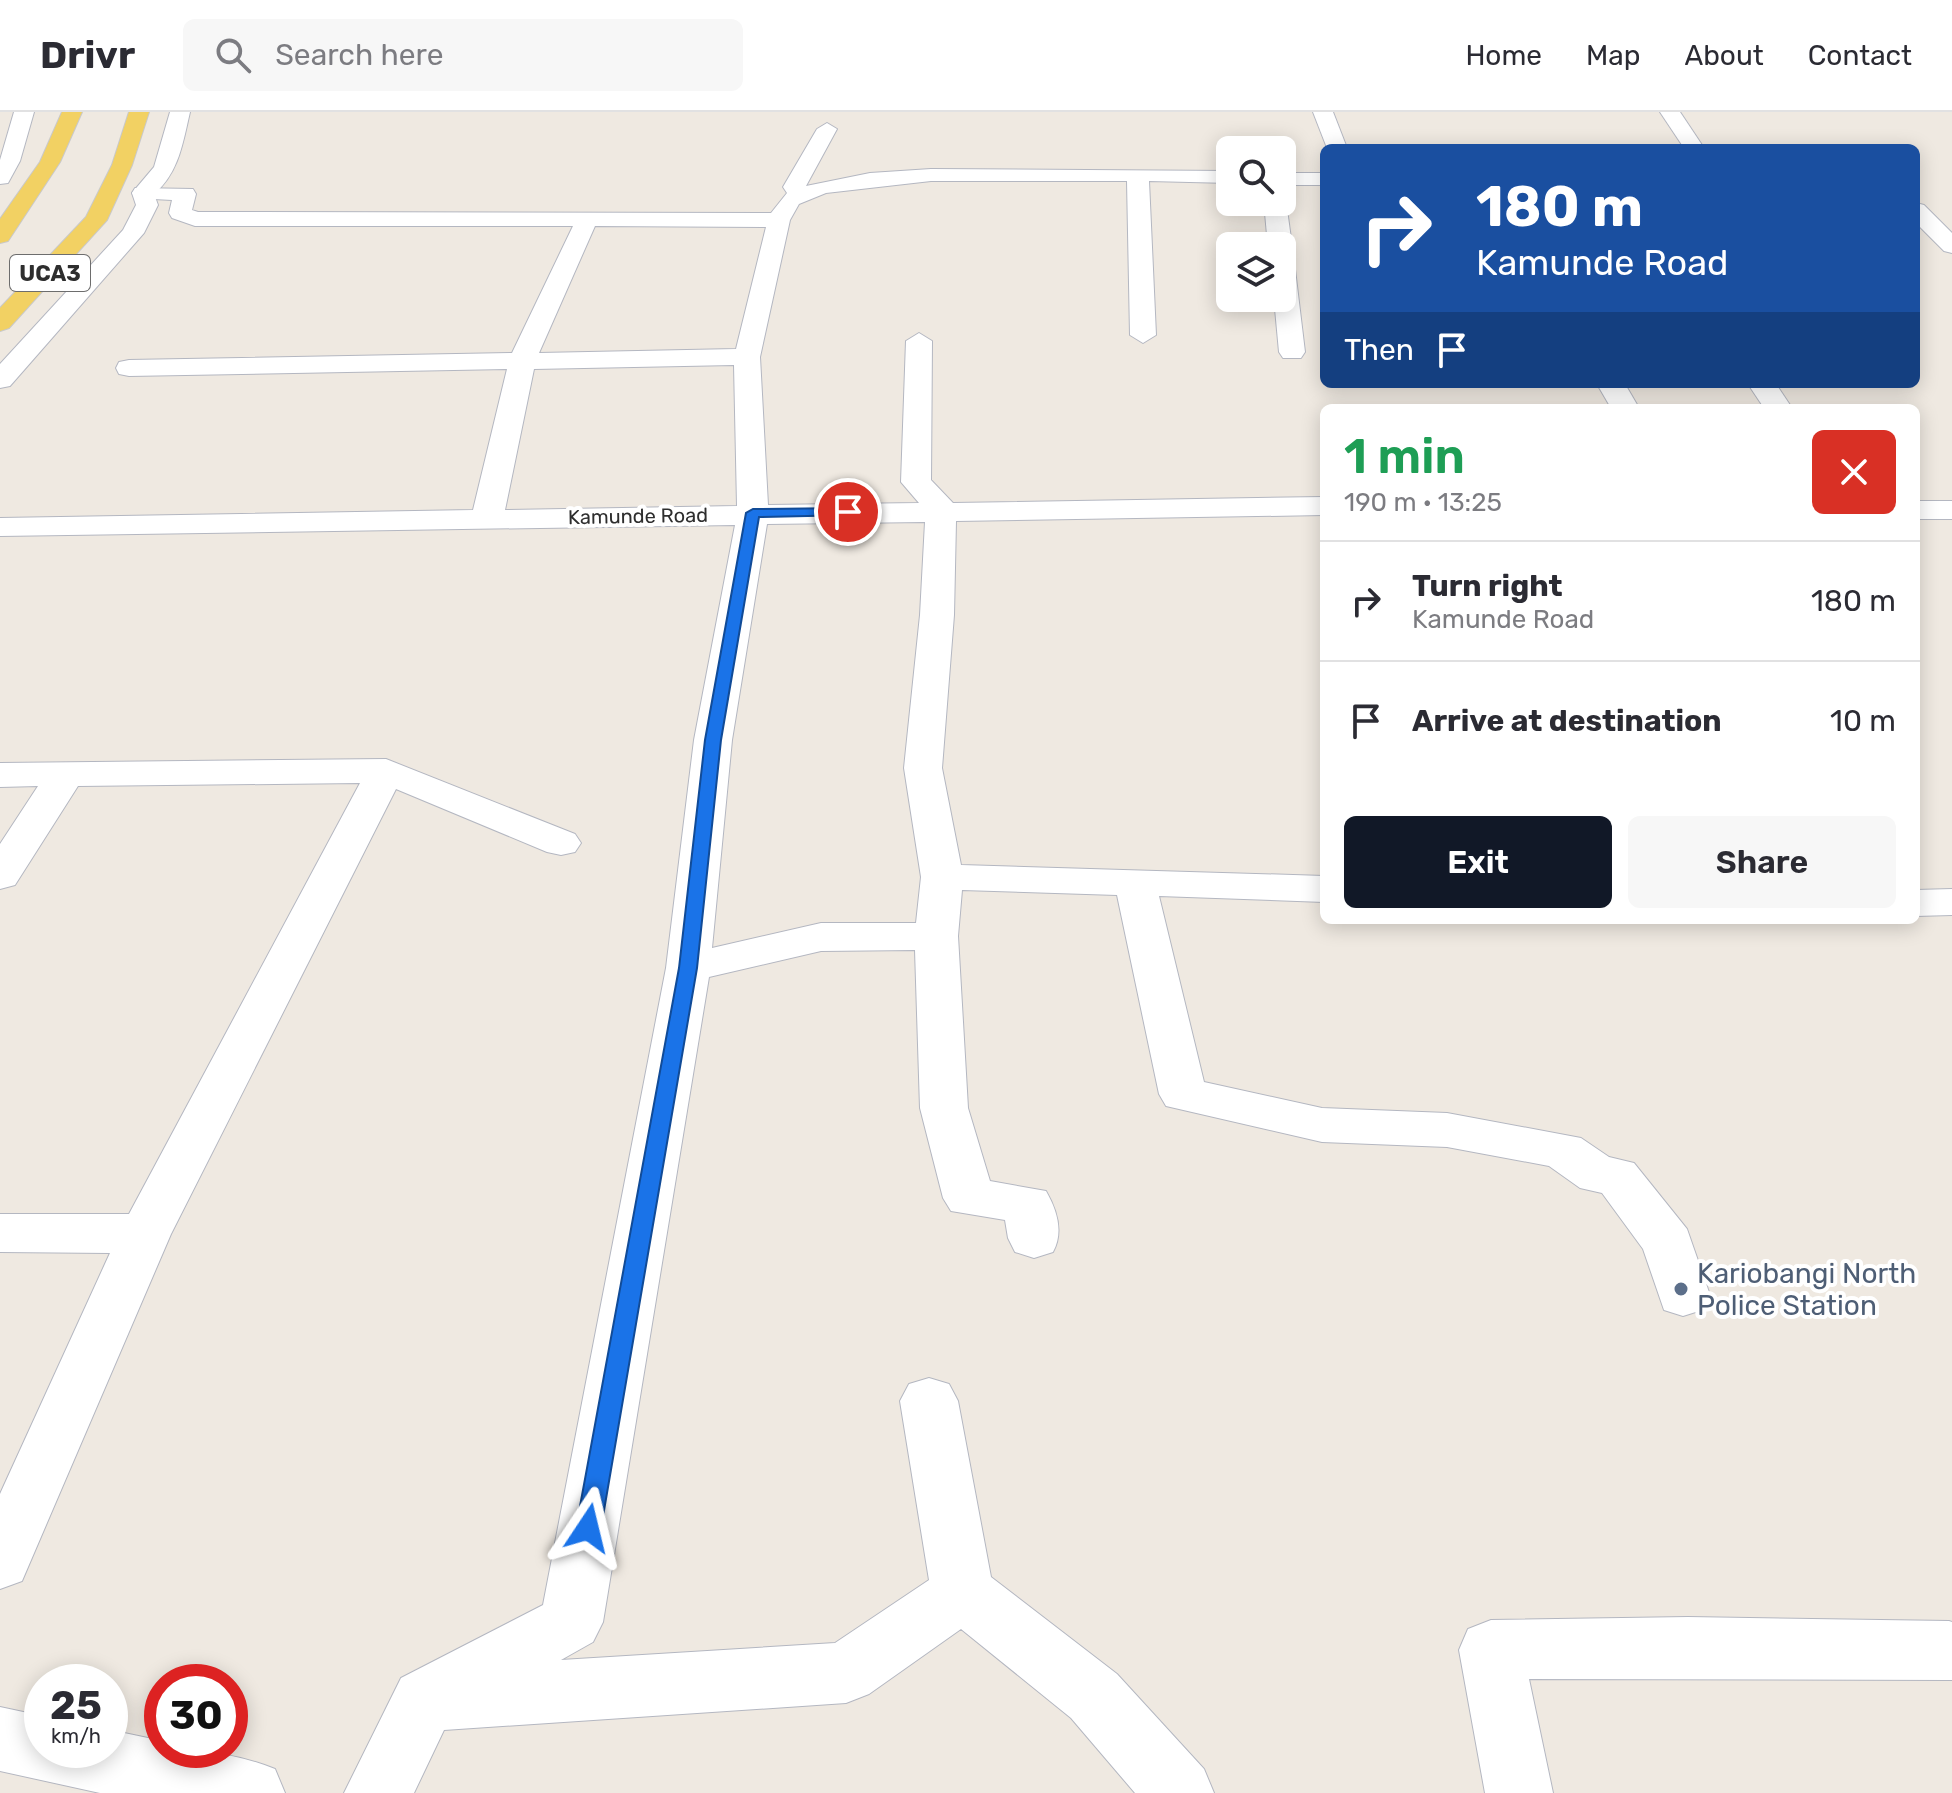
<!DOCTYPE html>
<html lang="en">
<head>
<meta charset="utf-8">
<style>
	body { margin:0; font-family:Rubik,sans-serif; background:#f7f7f7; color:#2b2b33; height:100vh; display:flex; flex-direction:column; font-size:30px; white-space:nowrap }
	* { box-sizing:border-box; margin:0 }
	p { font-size:26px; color:#7c7c81 }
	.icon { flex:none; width:44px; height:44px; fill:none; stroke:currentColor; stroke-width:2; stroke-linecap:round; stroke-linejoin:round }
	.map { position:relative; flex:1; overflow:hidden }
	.sheet { position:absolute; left:1320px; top:292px; width:600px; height:520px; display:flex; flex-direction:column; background:#fff; border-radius:12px; box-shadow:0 4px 20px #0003 }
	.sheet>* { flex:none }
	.top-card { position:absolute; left:1320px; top:32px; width:600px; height:244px; border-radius:12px; box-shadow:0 4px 20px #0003; background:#1a4fa0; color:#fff; overflow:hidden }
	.controls { position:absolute; left:1216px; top:24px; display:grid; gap:16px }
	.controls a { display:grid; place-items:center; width:80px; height:80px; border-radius:12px; background:#fff; box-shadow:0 4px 20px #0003; font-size:40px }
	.speed { position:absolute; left:24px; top:1552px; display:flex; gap:16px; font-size:40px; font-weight:700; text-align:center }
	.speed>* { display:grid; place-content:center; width:104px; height:104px; border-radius:50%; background:#fff; box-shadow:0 4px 20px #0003; line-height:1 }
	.speed small { font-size:20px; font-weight:400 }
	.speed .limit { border:12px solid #d22; background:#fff; color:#111 }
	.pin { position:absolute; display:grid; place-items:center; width:68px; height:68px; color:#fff; margin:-34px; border:4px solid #fff; border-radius:50%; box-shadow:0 2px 8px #0007 }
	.me { position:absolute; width:88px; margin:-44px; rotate:10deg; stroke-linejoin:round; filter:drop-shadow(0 0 6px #0008) }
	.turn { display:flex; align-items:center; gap:28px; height:168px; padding:0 24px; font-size:36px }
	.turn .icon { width:104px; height:104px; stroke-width:2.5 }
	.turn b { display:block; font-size:56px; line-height:68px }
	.then { display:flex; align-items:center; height:76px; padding:0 24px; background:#0003; gap:16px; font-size:30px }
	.round { display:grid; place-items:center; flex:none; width:84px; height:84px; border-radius:12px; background:#f7f7f7 }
	.overview { display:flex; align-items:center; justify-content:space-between; height:136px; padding:0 24px }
	h1 { font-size:48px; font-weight:600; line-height:60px; color:#1e9e55 }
	.action { display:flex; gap:16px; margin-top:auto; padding:16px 24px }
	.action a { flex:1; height:92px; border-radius:12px; background:#111827; color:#fff; font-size:32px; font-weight:600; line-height:92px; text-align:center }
	.action a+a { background:#f7f7f7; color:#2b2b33 }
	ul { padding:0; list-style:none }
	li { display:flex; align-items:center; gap:24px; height:120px; padding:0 24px; border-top:2px solid #e1e1e2 }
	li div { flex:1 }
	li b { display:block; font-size:30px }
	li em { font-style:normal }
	header { display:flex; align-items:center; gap:48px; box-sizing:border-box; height:112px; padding:0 40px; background:#fff; border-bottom:2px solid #e1e1e2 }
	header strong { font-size:38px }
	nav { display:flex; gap:44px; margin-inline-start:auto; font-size:28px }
	.search { width:560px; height:72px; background:#f7f7f7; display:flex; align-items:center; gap:20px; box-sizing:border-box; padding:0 28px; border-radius:12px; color:#7c7c81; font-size:30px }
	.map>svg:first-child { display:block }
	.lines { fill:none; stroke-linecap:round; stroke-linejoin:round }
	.minor-casing { stroke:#b4b7c1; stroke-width:2 }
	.secondary-casing { stroke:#b4b7c1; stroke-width:2 }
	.primary-casing { stroke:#c9c9c9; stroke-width:2 }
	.minor { fill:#fff; fill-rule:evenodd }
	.secondary { fill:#fff; fill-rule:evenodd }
	.primary { fill:#f2d163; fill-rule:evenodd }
	.route { fill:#1a73e8; stroke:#114b97; stroke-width:2 }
	.service-dot { fill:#5c6f8a; stroke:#fff; stroke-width:3 }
	.labels { text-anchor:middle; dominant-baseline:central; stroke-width:8; stroke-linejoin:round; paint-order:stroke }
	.far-street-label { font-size:20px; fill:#2e2e2e; stroke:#fff }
	.shield { fill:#fff; stroke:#6d6d6d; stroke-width:2 }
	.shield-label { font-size:22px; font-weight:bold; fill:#2e2e2e }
	.near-service-label { font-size:28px; fill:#4e5e75; stroke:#fff; text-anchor:start }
</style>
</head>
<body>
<header>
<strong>Drivr</strong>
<div class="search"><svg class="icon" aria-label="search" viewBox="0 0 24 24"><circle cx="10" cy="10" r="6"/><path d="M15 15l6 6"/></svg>Search here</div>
<nav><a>Home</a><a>Map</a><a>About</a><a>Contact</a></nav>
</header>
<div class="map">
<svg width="1952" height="1681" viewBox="0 0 1952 1681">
	<rect width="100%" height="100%" fill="#efe9e1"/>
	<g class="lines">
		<!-- minor casing -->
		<g class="minor-casing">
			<g id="minor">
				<path d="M 1313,0 L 1333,0 L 1347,36 L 1327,36 Z"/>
				<path d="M 1660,0 L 1680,0 L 1704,36 L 1684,36 Z"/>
				<path d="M 827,11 L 837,17 L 806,74 L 870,61 L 931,57 L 1230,59 L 1230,71 L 1149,69 L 1156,223 L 1143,231 L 1130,223 L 1127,69 L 931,69 L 826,81 L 799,92 L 790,108 L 760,245 L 768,393 L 919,391 L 901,370 L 906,229 L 919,221 L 932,229 L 931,368 L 953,391 L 1324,385 L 1324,403 L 956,409 L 954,503 L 942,656 L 961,753 L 1324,764 L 1324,790 L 1159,784 L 1204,970 L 1322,996 L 1447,1001 L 1581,1026 L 1609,1045 L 1634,1051 L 1687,1117 L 1710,1183 L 1702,1198 L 1683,1204 L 1664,1198 L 1643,1137 L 1602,1081 L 1580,1076 L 1549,1054 L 1447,1035 L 1322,1030 L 1166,994 L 1159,982 L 1117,783 L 962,778 L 958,824 L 968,996 L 990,1069 L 1046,1079 C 1057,1098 1064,1120 1053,1140 L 1034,1146 L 1015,1140 L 1008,1126 L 1005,1108 L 951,1099 L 943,1086 L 920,996 L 915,838 L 821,839 L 709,865 L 603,1510 L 593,1530 L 561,1548 L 835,1531 L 929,1468 L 900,1289 L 909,1272 L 929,1266 L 949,1272 L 958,1289 L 991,1465 L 1117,1562 L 1204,1657 L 1214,1681 L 1135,1681 L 1071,1606 L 961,1517 L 869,1582 L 846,1591 L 444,1618 L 414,1681 L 344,1681 L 401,1566 L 543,1493 L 666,856 L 694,628 L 735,413 L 0,424 L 0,406 L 473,398 L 507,257 L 129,264 L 119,262 L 116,256 L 119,250 L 129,248 L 512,241 L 573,114 L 195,114 L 172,106 L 169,101 L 172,88 L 135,86 L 132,81 L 135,76 L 193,77 L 196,82 L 192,98 L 198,100 L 771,101 L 787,81 L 783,75 L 817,17 ZM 595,114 L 766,115 L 736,237 L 539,241 ZM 734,253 L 737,394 L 505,398 L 534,257 ZM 925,410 L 920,503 L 904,656 L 921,765 L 916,811 L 821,811 L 712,836 L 732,628 L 767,412 Z"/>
				<rect x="1282" y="61" width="42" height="12"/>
				<path d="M 1282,85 L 1286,90 L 1292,134 L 1282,140 L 1282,134 L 1268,134 L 1264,90 L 1282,90 Z"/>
				<path d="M 1916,91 L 1924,93 L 1952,121 L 1952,141 L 1944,139 L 1916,111 Z"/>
				<path d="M 1282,142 L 1294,149 L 1305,240 L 1301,246 L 1283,246 L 1279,240 L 1274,186 L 1282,186 Z"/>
				<path d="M 1597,272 L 1625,272 L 1639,296 L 1611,296 Z"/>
				<path d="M 1748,272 L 1776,272 L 1792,296 L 1764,296 Z"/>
				<rect x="1916" y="389" width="36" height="18"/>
				<path d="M 386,647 L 575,722 L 581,731 L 575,740 L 561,743 L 547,740 L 396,677 L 171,1122 L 22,1469 L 0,1477 L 0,1382 L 110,1141 L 0,1140 L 0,1102 L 129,1102 L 360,671 L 78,674 L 15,773 L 0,777 L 0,732 L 38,674 L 0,675 L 0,651 Z"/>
				<path d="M 1952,777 L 1952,803 L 1916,804 L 1916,778 Z"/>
				<path d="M 1688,1505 L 1949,1509 L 1952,1510 L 1952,1568 L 1529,1567 L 1553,1681 L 1485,1681 L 1459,1538 L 1468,1517 L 1491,1508 Z"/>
				<path d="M 0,1595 L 42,1604 L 42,1638 L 110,1638 L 110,1618 L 162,1629 L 162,1638 C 202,1638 238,1642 275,1657 L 285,1681 L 100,1681 L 0,1659 Z"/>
			</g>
		</g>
		<!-- secondary casing -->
		<g class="secondary-casing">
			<g id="secondary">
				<path d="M 14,0 L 34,0 L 20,49 L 8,71 L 0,72 L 0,48 Z"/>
				<path d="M 170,0 L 190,0 C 183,30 179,61 154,82 L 158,93 L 144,121 L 10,274 L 0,276 L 0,252 L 123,118 L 136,93 L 132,81 L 154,55 Z"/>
			</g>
		</g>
		<!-- primary casing -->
		<g class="primary-casing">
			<g id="primary">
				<path d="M 62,0 L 82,0 L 60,50 L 8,129 L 0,131 L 0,107 L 40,50 Z"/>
				<path d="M 129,0 L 149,0 L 132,53 L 107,108 L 9,216 L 0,219 L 0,196 L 86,105 L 112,53 Z"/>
			</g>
		</g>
		<!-- minor -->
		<use href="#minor" class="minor"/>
		<!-- secondary -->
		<use href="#secondary" class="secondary"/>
		<!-- primary -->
		<use href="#primary" class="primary"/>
	</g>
	<!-- route -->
	<path class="route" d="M 848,396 L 854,400 L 853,403 L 759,405 L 721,628 L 697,856 L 601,1416 L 597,1424 L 588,1427 L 579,1424 L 576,1416 L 679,856 L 705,628 L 746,401 L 753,397 Z"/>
	<!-- markers -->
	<circle class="service-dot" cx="1681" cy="1177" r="8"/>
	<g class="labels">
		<!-- far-street labels -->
		<g class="far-street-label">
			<text transform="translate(638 404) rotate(-1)">Kamunde Road</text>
		</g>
		<!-- shield labels -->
		<rect class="shield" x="10" y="143" width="80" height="36" rx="6"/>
		<g class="shield-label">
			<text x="50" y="161">UCA3</text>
		</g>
		<!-- near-service labels -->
		<g class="near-service-label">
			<text x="1697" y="1161">Kariobangi North<tspan x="1697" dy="32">Police Station</tspan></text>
		</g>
	</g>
</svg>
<div class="controls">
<a><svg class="icon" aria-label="search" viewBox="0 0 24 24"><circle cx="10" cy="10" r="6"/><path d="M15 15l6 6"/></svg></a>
<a><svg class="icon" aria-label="layers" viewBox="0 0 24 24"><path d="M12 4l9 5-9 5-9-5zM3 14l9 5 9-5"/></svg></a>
</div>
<div class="speed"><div>25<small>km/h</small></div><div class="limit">30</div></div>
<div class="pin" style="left:848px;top:400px;background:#d93025"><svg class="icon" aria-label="arrive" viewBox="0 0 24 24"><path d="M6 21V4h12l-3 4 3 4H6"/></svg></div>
<svg class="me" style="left:588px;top:1416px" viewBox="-20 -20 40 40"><path d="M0-17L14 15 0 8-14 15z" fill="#1a73e8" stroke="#fff" stroke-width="4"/></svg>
<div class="top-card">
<div class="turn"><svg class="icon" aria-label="right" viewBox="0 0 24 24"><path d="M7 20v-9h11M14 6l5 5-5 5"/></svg><div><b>180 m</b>Kamunde Road</div></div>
<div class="then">Then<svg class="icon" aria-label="arrive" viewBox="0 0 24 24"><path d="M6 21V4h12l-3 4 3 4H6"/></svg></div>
</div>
<section class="sheet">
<div class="overview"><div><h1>1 min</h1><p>190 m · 13:25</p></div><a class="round" style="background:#d93025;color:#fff"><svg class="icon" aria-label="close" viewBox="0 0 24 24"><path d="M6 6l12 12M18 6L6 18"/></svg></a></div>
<ul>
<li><svg class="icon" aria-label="right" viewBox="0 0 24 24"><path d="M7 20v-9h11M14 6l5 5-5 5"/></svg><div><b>Turn right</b><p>Kamunde Road</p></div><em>180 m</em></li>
<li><svg class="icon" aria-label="arrive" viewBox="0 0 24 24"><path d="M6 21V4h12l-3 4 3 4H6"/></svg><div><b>Arrive at destination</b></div><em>10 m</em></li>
</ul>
<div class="action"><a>Exit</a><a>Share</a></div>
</section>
</div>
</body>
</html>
